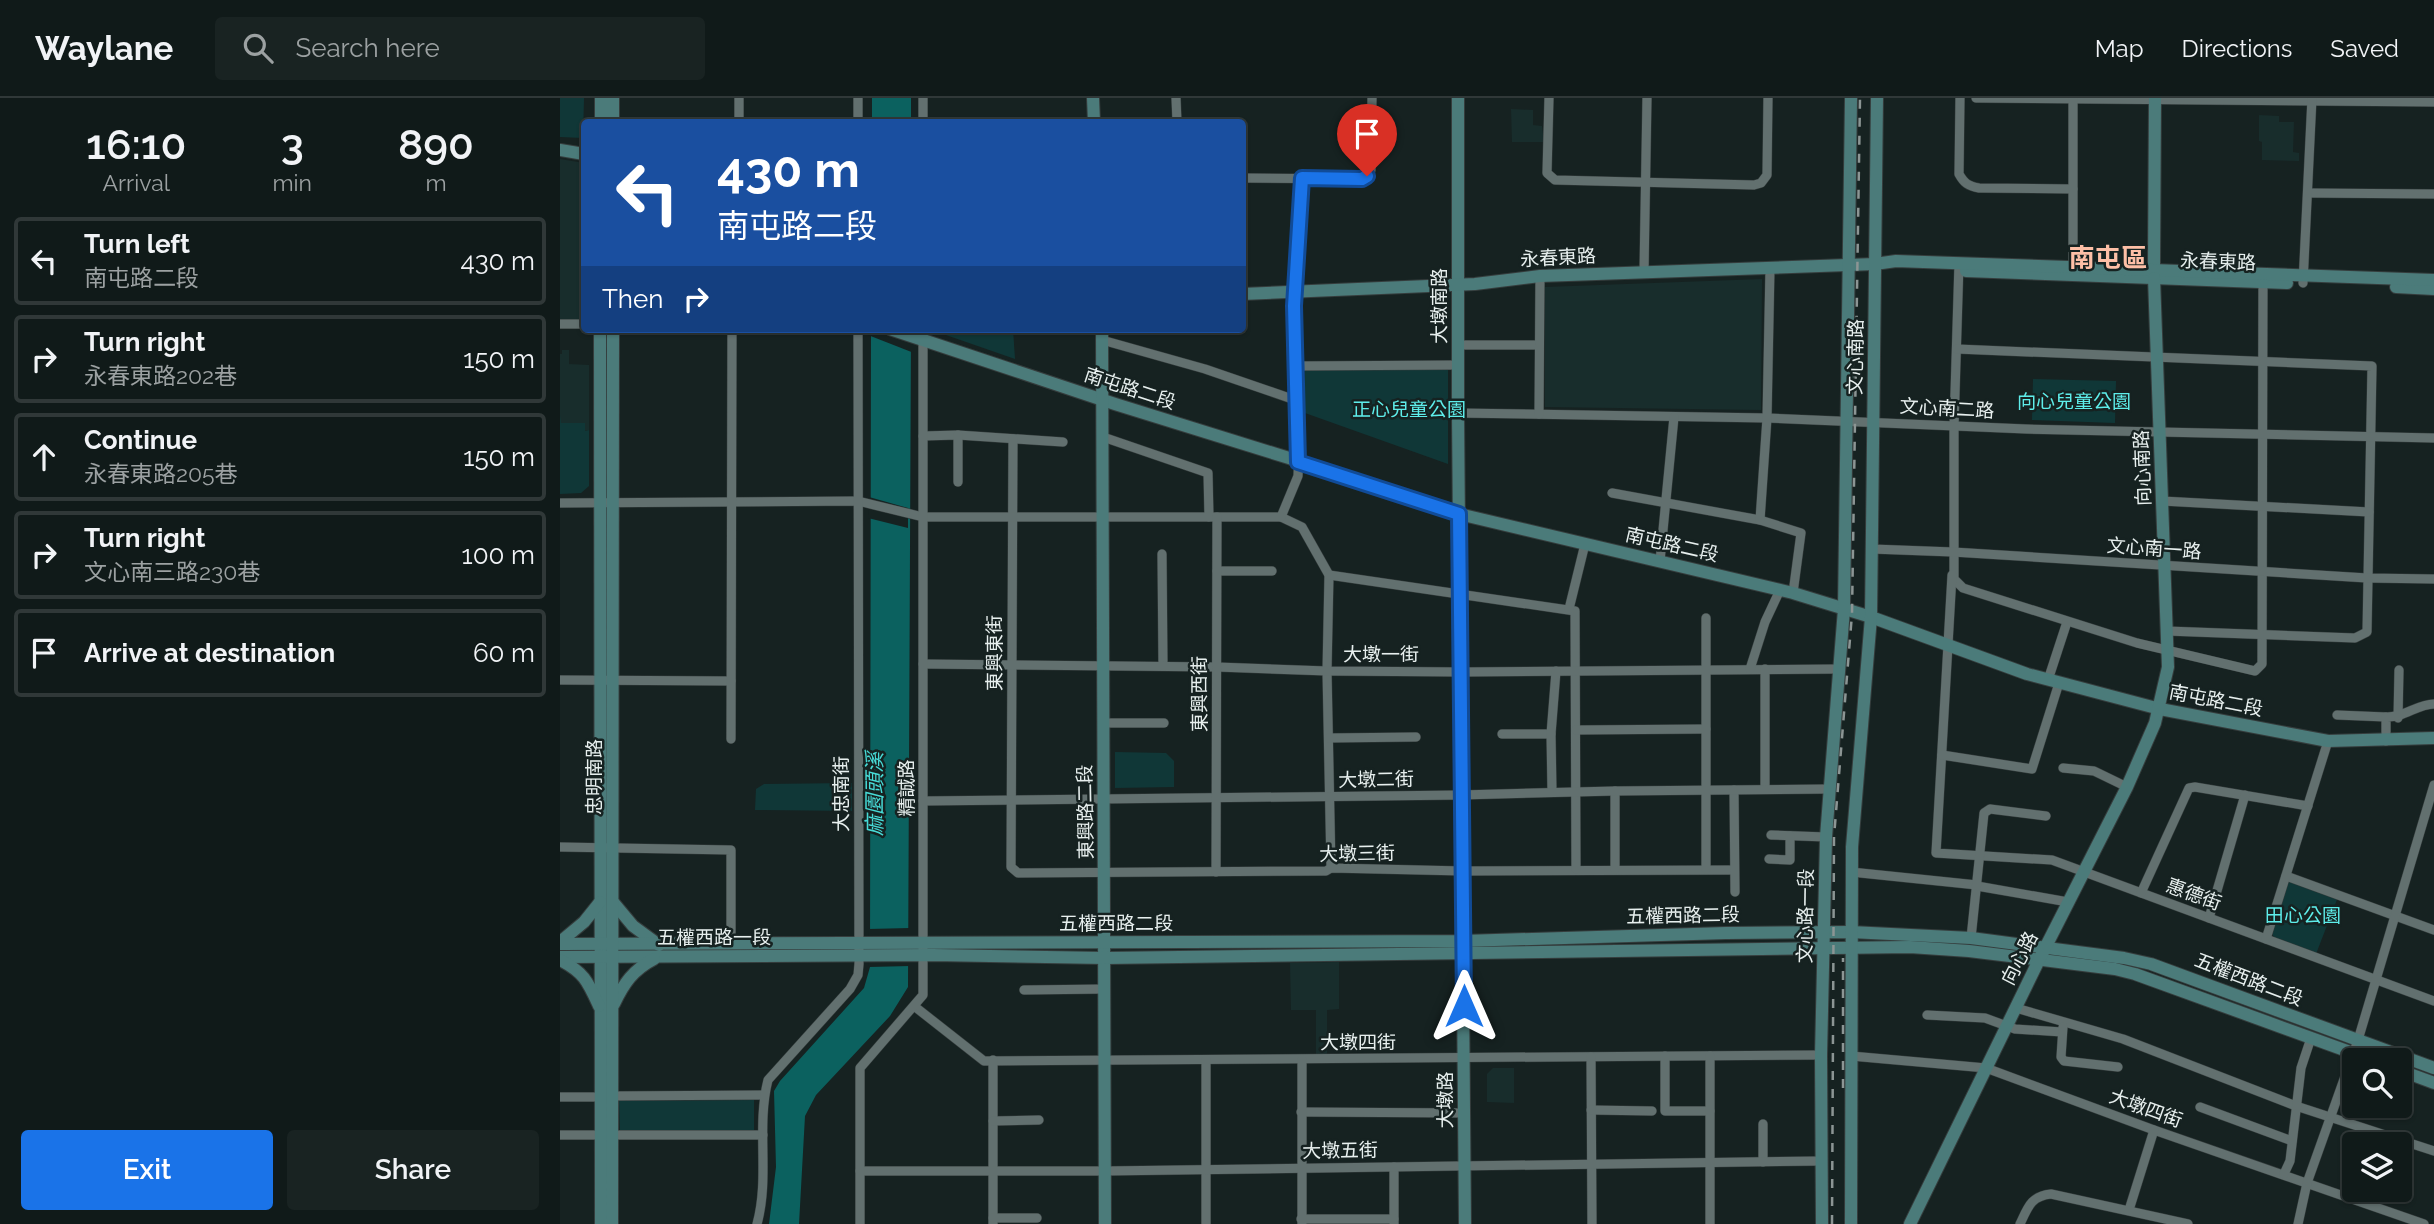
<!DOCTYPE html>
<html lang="en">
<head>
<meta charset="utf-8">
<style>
	body { margin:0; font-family:Raleway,"Noto Sans TC",sans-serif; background:#192322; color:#f1f3f6; height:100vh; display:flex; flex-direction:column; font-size:26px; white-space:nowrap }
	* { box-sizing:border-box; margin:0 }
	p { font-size:23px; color:#9ca1a2 }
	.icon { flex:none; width:38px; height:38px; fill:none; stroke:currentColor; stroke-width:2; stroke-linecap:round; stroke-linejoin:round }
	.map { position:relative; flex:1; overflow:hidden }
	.details { display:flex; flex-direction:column; background:#101a19; width:560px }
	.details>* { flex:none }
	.banner { position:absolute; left:21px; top:21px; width:665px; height:214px; border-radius:7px; box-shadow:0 2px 5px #0004,0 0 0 2px #303838; background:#1a4fa0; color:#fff; overflow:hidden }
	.controls { position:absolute; left:1782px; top:950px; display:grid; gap:14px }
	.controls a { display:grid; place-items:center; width:70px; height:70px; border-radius:7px; background:#101a19; box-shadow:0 2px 5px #0004,0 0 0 2px #303838; font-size:35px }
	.pin { position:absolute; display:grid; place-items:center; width:60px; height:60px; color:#fff; margin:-72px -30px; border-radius:50% 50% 50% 0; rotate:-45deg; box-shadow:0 0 7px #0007 }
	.pin .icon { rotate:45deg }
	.me { position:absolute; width:77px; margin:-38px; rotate:0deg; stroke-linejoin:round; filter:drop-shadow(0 0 5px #0008) }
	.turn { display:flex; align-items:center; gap:24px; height:147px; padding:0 21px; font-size:32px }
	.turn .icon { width:91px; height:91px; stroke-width:2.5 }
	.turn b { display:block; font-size:49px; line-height:60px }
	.then { display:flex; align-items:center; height:66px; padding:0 21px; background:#0003; gap:14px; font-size:26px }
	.eta { display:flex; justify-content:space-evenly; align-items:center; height:119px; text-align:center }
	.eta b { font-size:42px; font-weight:600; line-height:49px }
	.primary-button { display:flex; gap:14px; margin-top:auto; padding:14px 21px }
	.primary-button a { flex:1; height:80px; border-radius:7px; background:#1a73e8; color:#fff; font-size:28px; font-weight:600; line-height:80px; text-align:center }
	.primary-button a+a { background:#192322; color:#f1f3f6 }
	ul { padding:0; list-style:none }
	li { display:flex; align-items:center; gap:21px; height:88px; margin:0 14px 10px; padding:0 7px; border:4px solid #303838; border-radius:7px }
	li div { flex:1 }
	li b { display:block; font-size:26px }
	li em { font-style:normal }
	header { display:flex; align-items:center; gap:42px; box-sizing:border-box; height:98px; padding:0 35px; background:#101a19; border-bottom:2px solid #303838 }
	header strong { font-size:33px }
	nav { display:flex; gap:38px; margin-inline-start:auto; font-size:24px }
	.search { width:490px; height:63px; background:#192322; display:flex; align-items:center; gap:18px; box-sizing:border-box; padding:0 24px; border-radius:7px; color:#9ca1a2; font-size:26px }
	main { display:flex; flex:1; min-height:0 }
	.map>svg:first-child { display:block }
	.built { fill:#182d2c }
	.green { fill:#103737 }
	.water { fill:#0b615f }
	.pier { fill:#162221 }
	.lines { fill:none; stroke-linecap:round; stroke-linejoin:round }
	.street-casing { stroke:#353d3d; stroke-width:10 }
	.secondary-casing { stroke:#353d3d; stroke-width:14 }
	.street { stroke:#62706f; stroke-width:9 }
	.secondary { stroke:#4b7b7a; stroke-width:12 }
	.rail { stroke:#8c9594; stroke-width:2.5; stroke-dasharray:9 9; stroke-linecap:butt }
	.route-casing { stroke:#114b97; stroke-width:18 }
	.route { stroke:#1a73e8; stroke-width:12 }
	.labels { text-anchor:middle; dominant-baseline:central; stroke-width:5; stroke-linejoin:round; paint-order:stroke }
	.street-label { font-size:19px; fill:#e7efee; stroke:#162221 }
	.park-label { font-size:19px; fill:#5eedea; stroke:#162221 }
	.water-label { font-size:21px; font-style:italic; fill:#47dbd7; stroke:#162221 }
	.district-label { font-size:26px; font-weight:bold; fill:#fdbfa6; stroke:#162221 }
</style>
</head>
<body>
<header>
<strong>Waylane</strong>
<div class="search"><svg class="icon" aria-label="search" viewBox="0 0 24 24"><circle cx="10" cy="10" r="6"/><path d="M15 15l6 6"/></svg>Search here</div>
<nav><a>Map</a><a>Directions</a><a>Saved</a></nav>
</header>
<main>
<section class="details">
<div class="eta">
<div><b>16:10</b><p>Arrival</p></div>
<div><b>3</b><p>min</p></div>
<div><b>890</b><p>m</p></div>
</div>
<ul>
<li><svg class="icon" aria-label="left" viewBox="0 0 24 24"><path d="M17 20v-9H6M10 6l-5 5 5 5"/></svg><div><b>Turn left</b><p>南屯路二段</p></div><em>430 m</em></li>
<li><svg class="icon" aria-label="right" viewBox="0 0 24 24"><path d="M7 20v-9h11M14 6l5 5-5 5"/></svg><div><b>Turn right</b><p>永春東路202巷</p></div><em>150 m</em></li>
<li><svg class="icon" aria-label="ahead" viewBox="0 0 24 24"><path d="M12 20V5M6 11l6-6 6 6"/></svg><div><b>Continue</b><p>永春東路205巷</p></div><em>150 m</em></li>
<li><svg class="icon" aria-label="right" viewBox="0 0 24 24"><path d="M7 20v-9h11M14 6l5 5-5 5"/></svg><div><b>Turn right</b><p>文心南三路230巷</p></div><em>100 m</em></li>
<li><svg class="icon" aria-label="arrive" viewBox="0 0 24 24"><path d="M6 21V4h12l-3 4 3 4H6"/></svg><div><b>Arrive at destination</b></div><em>60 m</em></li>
</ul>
<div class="primary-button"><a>Exit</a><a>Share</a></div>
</section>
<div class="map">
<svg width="1874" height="1126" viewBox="0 0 1874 1126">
	<rect width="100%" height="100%" fill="#162221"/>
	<!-- built -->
	<g class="built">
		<path d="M 951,11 L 973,12 L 973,27 L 982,28 L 984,44 L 952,44 Z"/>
		<path d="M 1699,17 L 1719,18 L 1719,24 L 1734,24 L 1733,54 L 1739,55 L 1739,63 L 1702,62 L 1702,44 L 1699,43 Z"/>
		<path d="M 0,61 L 24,65 L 24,223 L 0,223 Z"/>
		<path d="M 1202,181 L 1201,312 L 985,309 L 985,189 Z"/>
		<path d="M 2,252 L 9,252 L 9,266 L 29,267 L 29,332 L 20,334 L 0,334 L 0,256 L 2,256 Z"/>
		<path d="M 779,864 L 779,911 L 767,912 L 767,956 L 756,956 L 756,912 L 731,912 L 730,865 Z"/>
		<path d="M 933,970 L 954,970 L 954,1005 L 927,1004 L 927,976 Z"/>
	</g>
	<!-- green -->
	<g class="green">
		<path d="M 0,0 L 24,0 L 23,40 L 0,39 Z"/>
		<path d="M 386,231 L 453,231 L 455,261 L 386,237 Z"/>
		<path d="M 888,270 L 888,366 L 745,315 L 745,271 Z"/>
		<path d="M 1473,281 L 1556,283 L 1555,325 L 1472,322 Z"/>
		<path d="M 0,317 L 1,325 L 25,325 L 25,333 L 29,332 L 29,388 L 21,395 L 0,396 Z"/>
		<path d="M 555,654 L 606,655 L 614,663 L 614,689 L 555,690 Z"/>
		<path d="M 292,685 L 292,713 L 195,712 L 196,691 L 204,686 Z"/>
		<path d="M 1728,782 L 1778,799 L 1756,856 L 1715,840 L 1711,835 Z"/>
		<path d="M 194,1002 L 194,1033 L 60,1034 L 59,1003 Z"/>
	</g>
	<!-- water -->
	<g class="water">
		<rect x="312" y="0" width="39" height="24"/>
		<path d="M 311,231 L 351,231 L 348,889 L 330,918 L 256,997 L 245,1018 L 239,1126 L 209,1126 L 216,1069 L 214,993 L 220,983 L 304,890 L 310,869 Z"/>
	</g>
	<!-- pier -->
	<g class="pier">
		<path d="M 308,231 L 354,231 L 354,255 L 308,237 Z"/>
		<path d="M 309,399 L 348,410 L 348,430 L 308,420 Z"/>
		<path d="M 350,830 L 350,868 L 309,869 L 308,831 Z"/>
	</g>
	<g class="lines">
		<!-- street casing -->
		<g class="street-casing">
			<g id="street">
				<path d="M 298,0 L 298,24"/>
				<path d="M 616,0 L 617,24"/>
				<path d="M 989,0 L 987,75 L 995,82 L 1194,87 L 1201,85 L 1207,77 L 1208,0"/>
				<path d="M 1400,0 L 1399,76 C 1404,85 1408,88 1419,90 L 1513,91"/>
				<path d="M 1416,0 L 1874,4"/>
				<path d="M 179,24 L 179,0"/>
				<path d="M 363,24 L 363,0"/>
				<path d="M 682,80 L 802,81 L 811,72 L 812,0"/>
				<path d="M 742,81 L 735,208 L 739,351 L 738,378 L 721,419 L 742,429 L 769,477 L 767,573 L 771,770"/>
				<path d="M 1748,95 L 1874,96"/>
				<path d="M 1399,165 L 1394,328 L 1394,481 L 1403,490 L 1577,545 L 1695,573 L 1702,566 L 1703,180"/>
				<path d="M 1084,174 L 1087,0"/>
				<path d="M 1513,174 L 1513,1"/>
				<path d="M 1743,185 L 1752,0"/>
				<path d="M 0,226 L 24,226"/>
				<path d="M 542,242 L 645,271 L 738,303"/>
				<path d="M 898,247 L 979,247"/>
				<path d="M 1397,251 L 1812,268 L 1807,534 L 1795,540 L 1607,533"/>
				<path d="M 737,268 L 898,267"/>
				<path d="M 898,315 L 1207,320 L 1466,331 L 1874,340"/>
				<path d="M 979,316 L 980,178"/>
				<path d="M 363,338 L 398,337 L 503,344"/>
				<path d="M 543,339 L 648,375 L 649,419"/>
				<path d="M 453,341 L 451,769 L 458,775 L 766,773 L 771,770 L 903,773 L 1174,772"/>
				<path d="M 398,384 L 398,337"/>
				<path d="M 1052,395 L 1200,422 L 1241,435 L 1233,495"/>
				<path d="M 1602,403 L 1809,414"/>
				<path d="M 0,405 L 298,403 L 363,419 L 721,419"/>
				<path d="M 1200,422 L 1207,320 L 1210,170"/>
				<path d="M 1312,451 L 1393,454 L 1807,480 L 1874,481"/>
				<path d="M 602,456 L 603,568"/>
				<path d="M 1100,463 L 1114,319"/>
				<path d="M 657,473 L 712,473"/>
				<path d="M 769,477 L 1015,513 L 1016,771"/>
				<path d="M 1392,477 L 1376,755 L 1492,762 L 1874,903"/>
				<path d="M 1009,511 L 1025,446"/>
				<path d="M 363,566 L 657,569 L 767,573 L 902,574 L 1279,571"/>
				<path d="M 1190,571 L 1205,524 L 1220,492"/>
				<path d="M 0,582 L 171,583"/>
				<path d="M 1488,582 L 1507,524"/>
				<path d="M 1777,617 L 1826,619"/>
				<path d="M 1838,620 L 1839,572"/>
				<path d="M 544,625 L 604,625"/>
				<path d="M 1016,632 L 1146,631"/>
				<path d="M 942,636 L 991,636"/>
				<path d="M 769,640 L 856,639"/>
				<path d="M 171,641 L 172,231"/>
				<path d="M 1826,643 L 1826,619 C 1844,620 1857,606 1874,606"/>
				<path d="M 1382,657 L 1472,671 L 1499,585"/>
				<path d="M 1503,670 L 1534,673 L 1567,689"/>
				<path d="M 1205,691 L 1205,571"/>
				<path d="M 1174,692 L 1175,794"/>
				<path d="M 1055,693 L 1055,771"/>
				<path d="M 992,694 L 991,636 L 996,573"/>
				<path d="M 363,703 L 901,697 L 1055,693 L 1269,691"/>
				<path d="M 1211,737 L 1266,739"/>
				<path d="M 0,749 L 171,752 L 171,846"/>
				<path d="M 1209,761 L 1230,762 L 1230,738"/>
				<path d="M 1146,771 L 1146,520"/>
				<path d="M 656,774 L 657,419"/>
				<path d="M 1291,774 L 1417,787"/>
				<path d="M 1726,778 L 1874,832"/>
				<path d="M 1417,788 L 1508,804"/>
				<path d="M 1581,795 L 1629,690 L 1635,689 L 1748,708"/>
				<path d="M 1649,820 L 1685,697"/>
				<path d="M 1411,840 L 1424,715 L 1430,711 L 1486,718"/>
				<path d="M 1706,841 L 1768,643"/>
				<path d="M 464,892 L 545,891"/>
				<path d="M 354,908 L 424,963 L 1261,957"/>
				<path d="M 1456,910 L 1563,941 L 1736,1008 L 1874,1053"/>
				<path d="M 1367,917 L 1425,920 L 1455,931 L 1502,934"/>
				<path d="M 1503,929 L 1501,959 L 1504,963 L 1558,969"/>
				<path d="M 1105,958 L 1105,1013 L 1150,1013"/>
				<path d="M 1291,958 L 1426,970 L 1594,1032 L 1864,1126"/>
				<path d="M 1031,959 L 1032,1126"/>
				<path d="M 433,962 L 433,1126"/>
				<path d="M 646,962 L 646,1126"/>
				<path d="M 53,998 L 204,997"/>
				<path d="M 0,999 L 40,999"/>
				<path d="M 1640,1009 L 1732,1043"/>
				<path d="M 1031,1012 L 1092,1013"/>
				<path d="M 741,1014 L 904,1015"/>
				<path d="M 433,1023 L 479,1022"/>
				<path d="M 0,1037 L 203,1037"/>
				<path d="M 1203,1064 L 1203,1026"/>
				<path d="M 834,1069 L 834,1126"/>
				<path d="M 300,1073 L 545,1073 L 1261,1063"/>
				<path d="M 1724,1076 L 1730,1063 L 1741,970 L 1751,940"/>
				<path d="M 1569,1112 L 1594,1032"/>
				<path d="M 433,1120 L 477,1120"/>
				<path d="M 741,1121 L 834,1121"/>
				<path d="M 197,1126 C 210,1079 196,1029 208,982 L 290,891 L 298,877 L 299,866 L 298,231"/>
				<path d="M 300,1126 L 300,970 L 363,897 L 363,231"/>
				<path d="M 742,1126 L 742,962"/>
				<path d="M 1150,1126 L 1150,958"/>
				<path d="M 1460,1126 C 1468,1109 1471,1098 1491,1096 L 1628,1126"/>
				<path d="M 1738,1126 L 1747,1085 L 1798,942 L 1874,687"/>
			</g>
		</g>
		<!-- secondary casing -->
		<g class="secondary-casing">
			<g id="secondary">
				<path d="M 41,0 L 41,24"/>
				<path d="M 53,0 L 53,24"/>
				<path d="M 533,0 L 534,24"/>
				<path d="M 898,0 L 898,315 L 905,1126"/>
				<path d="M 0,52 L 24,56"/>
				<path d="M 1594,170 L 1595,0"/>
				<path d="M 1406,173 L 1727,185"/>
				<path d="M 1836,189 L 1874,191"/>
				<path d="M 682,196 L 915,186 L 980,178 L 1315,166 L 1336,163 L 1874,182"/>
				<path d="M 40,231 L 41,1126"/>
				<path d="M 330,231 L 555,306 L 729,360 L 899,416 L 1233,495 L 1311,519 L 1467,576 L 1600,611 L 1768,643 L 1874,640"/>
				<path d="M 542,231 L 545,1126"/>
				<path d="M 53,804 L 73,828 L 99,847"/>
				<path d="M 0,844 L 24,824 L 40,804"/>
				<path d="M 0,846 L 904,843 L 1166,835 L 1291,834 L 1411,840 L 1564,860 L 1591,866 L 1874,970"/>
				<path d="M 0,859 L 373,857 L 545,860 L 1350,849 L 1409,853 L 1555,871 L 1575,876 L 1812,962"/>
				<path d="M 0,862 C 24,874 28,884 39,908"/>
				<path d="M 54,906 C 64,885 73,872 94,861"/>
				<path d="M 1839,972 L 1874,985"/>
				<path d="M 52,1126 L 53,231"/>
				<path d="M 1262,1126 L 1261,957 L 1266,739 L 1284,511 L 1291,0"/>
				<path d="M 1291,1126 L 1292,749 L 1311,519 L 1317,0"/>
				<path d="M 1350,1126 L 1479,862 L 1567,689 L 1595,625 L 1608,569 L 1594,180"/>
			</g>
		</g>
		<!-- street -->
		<use href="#street" class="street"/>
		<!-- secondary -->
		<use href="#secondary" class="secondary"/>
		<!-- rail -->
		<g class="rail">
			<path d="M 1283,990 L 1283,860"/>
			<path d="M 1272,1126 L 1274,739 L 1292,516 L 1300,0"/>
		</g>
	</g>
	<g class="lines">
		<!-- route casing -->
		<g class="route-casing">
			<path id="route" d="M 807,78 L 802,81 L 742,80 L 734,208 L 738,364 L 899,416 L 904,908"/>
		</g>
		<!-- route -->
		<use href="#route" class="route"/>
	</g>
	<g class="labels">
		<!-- street labels -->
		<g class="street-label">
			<text transform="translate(998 159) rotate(-3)">永春東路</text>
			<text transform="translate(1658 163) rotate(2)">永春東路</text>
			<text transform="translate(879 208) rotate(-90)">大墩南路</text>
			<text transform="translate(1295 259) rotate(-89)">文心南路</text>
			<text transform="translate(570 290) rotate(18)">南屯路二段</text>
			<text transform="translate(1387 310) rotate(3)">文心南二路</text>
			<text transform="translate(1582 370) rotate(-92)">向心南路</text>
			<text transform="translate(1112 446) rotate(13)">南屯路二段</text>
			<text transform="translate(1594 450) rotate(4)">文心南一路</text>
			<text transform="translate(434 555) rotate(-90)">東興東街</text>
			<text x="821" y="556">大墩一街</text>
			<text transform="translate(639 596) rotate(-90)">東興西街</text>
			<text transform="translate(1656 602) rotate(11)">南屯路二段</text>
			<text transform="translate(34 679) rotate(-90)">忠明南路</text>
			<text transform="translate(816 681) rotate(-1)">大墩二街</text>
			<text transform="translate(346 690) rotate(-90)">精誠路</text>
			<text transform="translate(281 696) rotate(-90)">大忠南街</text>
			<text transform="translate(525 714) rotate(-91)">東興路二段</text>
			<text transform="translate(797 755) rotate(-1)">大墩三街</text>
			<text transform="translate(1634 796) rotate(20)">惠德街</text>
			<text transform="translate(1123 817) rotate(-1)">五權西路二段</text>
			<text transform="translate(1245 818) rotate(-89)">文心路一段</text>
			<text x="556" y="825">五權西路二段</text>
			<text x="154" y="839">五權西路一段</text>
			<text transform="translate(1459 860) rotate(-63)">向心路</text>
			<text transform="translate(1689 881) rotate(21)">五權西路二段</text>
			<text x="798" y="944">大墩四街</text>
			<text transform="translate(885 1002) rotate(-90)">大墩路</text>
			<text transform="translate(1586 1010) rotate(20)">大墩四街</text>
			<text transform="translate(780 1052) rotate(-1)">大墩五街</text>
		</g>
		<!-- park labels -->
		<g class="park-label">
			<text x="1514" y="303">向心兒童公園</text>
			<text x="849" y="311">正心兒童公園</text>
			<text x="1743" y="817">田心公園</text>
		</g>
		<!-- water labels -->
		<g class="water-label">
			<text transform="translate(314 696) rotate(-90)">麻園頭溪</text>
		</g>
		<!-- district labels -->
		<g class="district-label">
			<text x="1548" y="160">南屯區</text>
		</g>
	</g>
</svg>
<div class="controls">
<a><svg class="icon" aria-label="search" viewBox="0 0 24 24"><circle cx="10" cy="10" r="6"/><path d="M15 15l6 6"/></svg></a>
<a><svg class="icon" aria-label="layers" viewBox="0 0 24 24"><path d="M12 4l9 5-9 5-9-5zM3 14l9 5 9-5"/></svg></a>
</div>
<div class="pin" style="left:807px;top:78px;background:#d93025"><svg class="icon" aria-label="arrive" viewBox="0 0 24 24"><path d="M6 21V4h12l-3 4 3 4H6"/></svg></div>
<svg class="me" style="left:904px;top:908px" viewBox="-20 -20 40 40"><path d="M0-17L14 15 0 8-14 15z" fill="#1a73e8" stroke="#fff" stroke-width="4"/></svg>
<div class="banner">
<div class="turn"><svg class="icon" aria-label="left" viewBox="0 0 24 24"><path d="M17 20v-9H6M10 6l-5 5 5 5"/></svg><div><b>430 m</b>南屯路二段</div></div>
<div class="then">Then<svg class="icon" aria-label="right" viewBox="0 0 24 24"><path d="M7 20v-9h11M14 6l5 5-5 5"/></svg></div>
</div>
</div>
</main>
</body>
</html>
